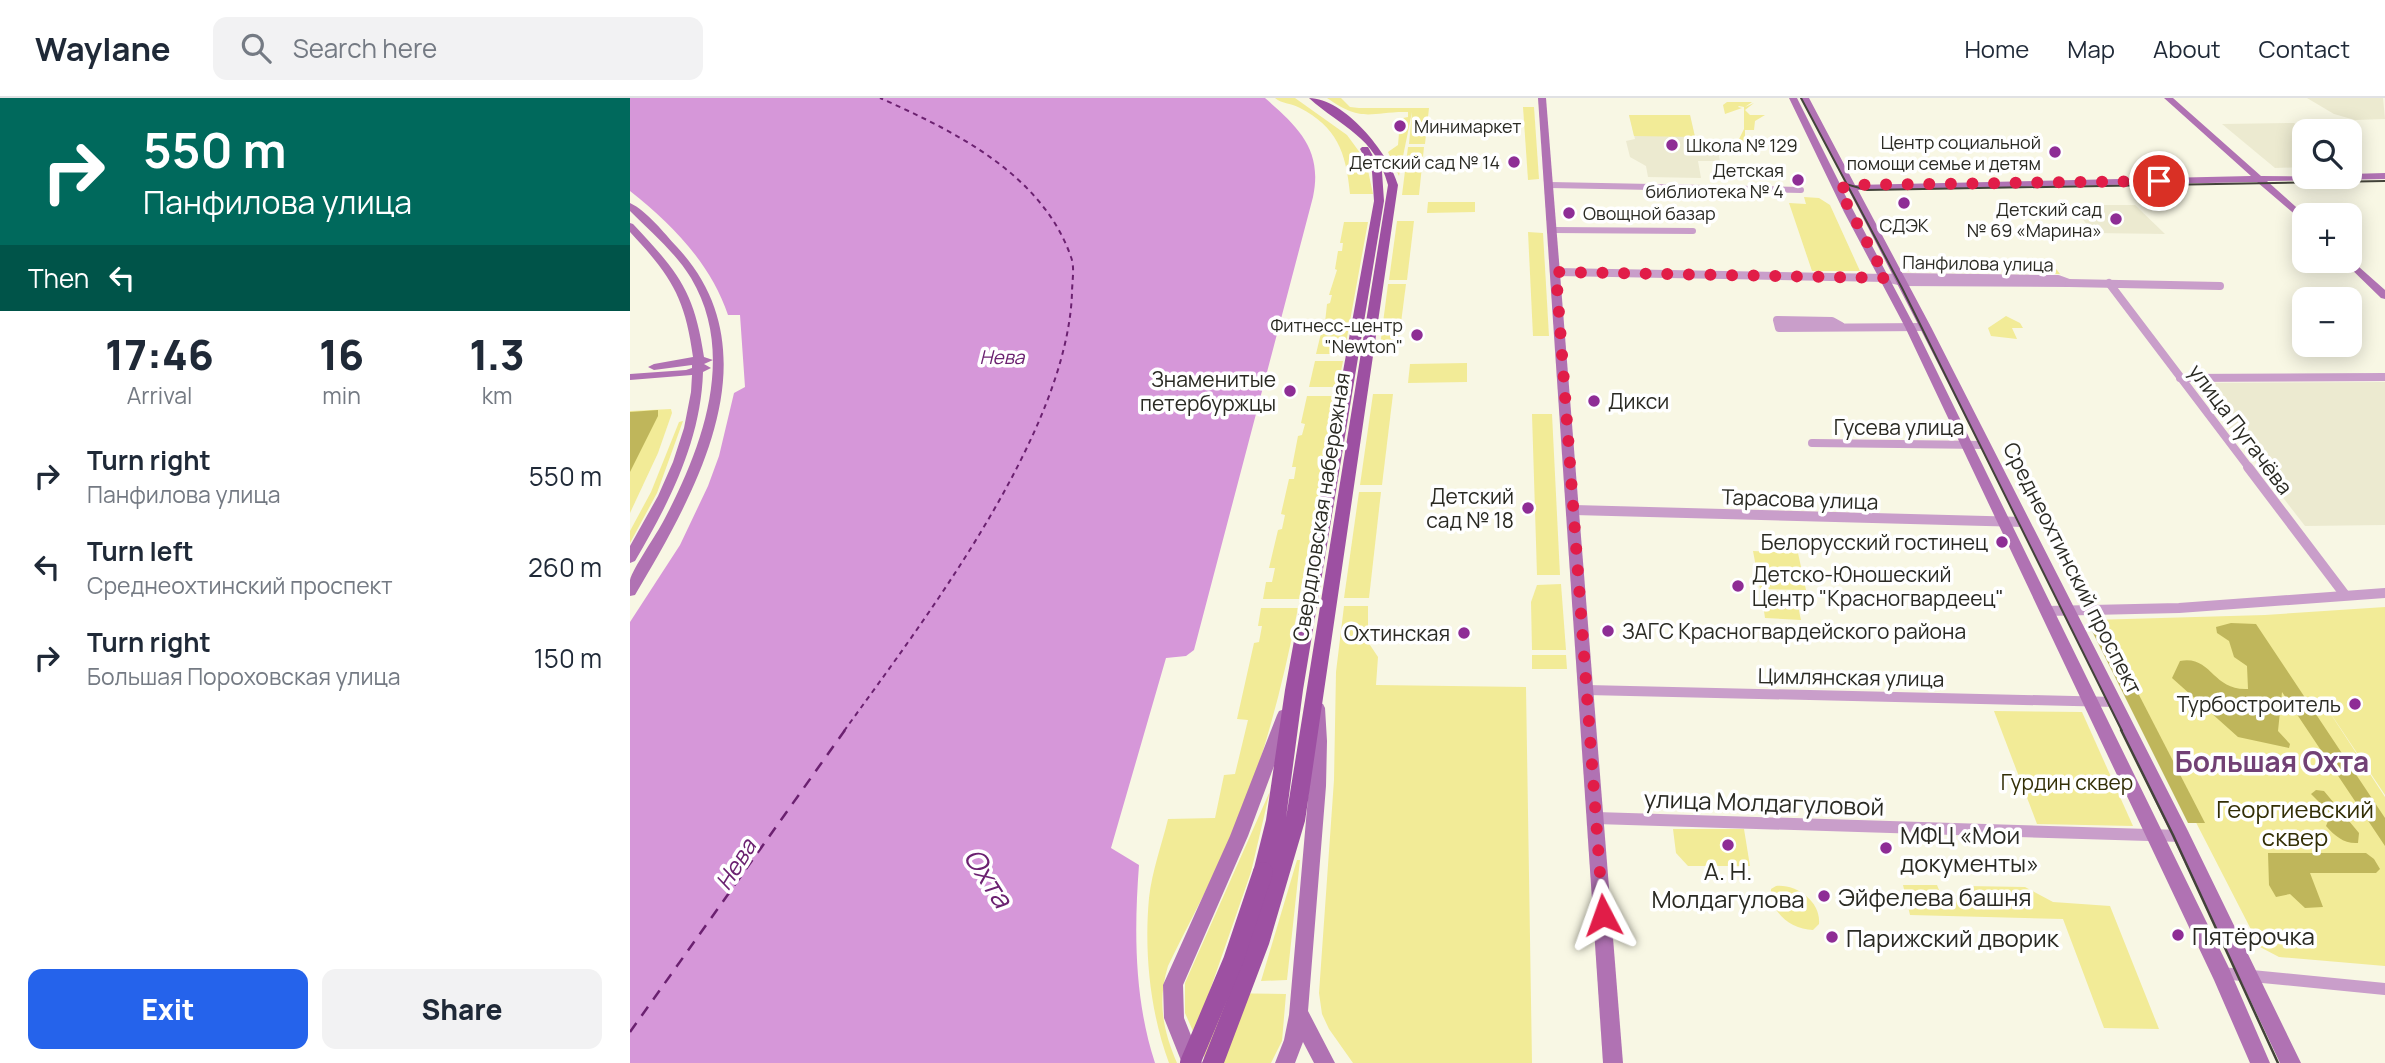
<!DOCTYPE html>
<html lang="en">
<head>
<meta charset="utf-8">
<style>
	body { margin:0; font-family:Manrope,sans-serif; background:#f2f2f3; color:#1f2937; height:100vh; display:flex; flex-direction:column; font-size:26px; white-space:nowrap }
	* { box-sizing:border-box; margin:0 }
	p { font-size:23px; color:#747a83 }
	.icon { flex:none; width:38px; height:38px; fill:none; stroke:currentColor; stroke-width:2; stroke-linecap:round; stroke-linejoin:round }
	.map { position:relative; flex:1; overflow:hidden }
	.side { display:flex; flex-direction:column; background:#fff; width:630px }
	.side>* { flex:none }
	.hud { background:#00695c; color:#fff; overflow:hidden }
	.tools { position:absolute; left:1662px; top:21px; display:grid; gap:14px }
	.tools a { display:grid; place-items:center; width:70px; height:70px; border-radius:14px; background:#fff; box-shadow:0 4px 18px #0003; font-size:35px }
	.pin { position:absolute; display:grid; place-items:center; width:60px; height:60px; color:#fff; margin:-30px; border:4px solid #fff; border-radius:50%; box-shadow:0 2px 7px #0007 }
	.me { position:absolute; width:77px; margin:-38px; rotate:356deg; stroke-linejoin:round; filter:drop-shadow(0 0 5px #0008) }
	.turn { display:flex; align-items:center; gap:24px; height:147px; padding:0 28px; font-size:32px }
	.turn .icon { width:91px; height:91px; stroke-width:2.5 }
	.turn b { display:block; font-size:49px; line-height:60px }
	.then { display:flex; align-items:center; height:66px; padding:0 28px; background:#0003; gap:14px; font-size:26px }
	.eta { display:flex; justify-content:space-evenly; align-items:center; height:119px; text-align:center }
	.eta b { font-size:42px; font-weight:800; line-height:49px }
	.cta { display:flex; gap:14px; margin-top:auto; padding:14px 28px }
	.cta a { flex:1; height:80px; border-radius:14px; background:#2563eb; color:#fff; font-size:28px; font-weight:800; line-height:80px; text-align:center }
	.cta a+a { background:#f2f2f3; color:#1f2937 }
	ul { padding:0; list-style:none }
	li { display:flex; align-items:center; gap:21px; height:91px; padding:0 28px }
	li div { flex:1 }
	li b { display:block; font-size:26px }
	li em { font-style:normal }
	header { display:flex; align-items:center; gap:42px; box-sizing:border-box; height:98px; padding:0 35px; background:#fff; border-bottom:2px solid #e0e1e3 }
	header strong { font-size:33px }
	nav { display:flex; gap:38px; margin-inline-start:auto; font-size:24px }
	.search { width:490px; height:63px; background:#f2f2f3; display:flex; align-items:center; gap:18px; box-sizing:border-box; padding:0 24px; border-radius:14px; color:#747a83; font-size:26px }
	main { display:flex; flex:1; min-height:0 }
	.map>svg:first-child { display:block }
	.built { fill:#ecead0 }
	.green { fill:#f2eb97 }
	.forest { fill:#bfb65b }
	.water { fill:#d697d9 }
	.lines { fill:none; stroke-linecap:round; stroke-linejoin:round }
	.ferry-far1 { stroke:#6b2170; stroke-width:2; stroke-dasharray:5 4.5; stroke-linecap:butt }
	.ferry { stroke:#6b2170; stroke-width:2.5; stroke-dasharray:11 9; stroke-linecap:butt }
	.street-far3 { stroke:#c99eca; stroke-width:6 }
	.street-far2 { stroke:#c99eca; stroke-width:8 }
	.street-far1 { stroke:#c99eca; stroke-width:10 }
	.street { stroke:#c99eca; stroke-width:12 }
	.secondary { fill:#b072b3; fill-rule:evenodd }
	.primary { fill:#9d50a2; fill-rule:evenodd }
	.tram-far1 { stroke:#43433a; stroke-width:2 }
	.tram { stroke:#43433a; stroke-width:2.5 }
	.primary-bridge { stroke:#9d50a2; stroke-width:20 }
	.route { stroke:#e11d48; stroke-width:12; stroke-dasharray:0 21.6 }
	.poi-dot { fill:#8e2d95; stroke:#fff; stroke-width:2.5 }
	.labels { text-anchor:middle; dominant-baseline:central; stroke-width:7; stroke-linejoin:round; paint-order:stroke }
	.far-poi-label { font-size:18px; fill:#2a2a23; stroke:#fff; text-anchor:end }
	.far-street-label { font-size:18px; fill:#2a2a23; stroke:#fff }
	.far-water-label { font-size:19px; font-style:italic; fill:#6b2170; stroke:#fff }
	.poi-label { font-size:21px; fill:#2a2a23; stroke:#fff; text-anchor:end }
	.street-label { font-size:21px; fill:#2a2a23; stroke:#fff }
	.park-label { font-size:21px; fill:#332f06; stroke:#fff }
	.water-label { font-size:23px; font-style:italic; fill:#6b2170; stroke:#fff }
	.near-street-label { font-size:24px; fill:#2a2a23; stroke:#fff }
	.near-park-label { font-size:24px; fill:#332f06; stroke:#fff }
	.near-poi-label { font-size:24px; fill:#2a2a23; stroke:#fff; text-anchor:start }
	.district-label { font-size:28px; font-weight:bold; fill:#724175; stroke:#fff }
	.near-water-label { font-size:28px; font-style:italic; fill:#6b2170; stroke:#fff }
</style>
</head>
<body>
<header>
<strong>Waylane</strong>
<div class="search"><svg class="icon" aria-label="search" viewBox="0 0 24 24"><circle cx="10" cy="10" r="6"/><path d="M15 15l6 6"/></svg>Search here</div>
<nav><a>Home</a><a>Map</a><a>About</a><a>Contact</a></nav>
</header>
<main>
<section class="side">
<div class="hud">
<div class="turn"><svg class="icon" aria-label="right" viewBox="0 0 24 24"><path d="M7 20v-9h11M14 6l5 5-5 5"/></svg><div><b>550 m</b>Панфилова улица</div></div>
<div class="then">Then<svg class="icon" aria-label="left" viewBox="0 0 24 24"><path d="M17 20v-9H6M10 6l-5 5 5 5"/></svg></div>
</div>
<div class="eta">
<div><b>17:46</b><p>Arrival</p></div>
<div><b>16</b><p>min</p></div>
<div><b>1.3</b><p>km</p></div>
</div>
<ul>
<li><svg class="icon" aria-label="right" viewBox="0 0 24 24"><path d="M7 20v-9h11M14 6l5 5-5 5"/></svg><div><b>Turn right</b><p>Панфилова улица</p></div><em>550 m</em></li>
<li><svg class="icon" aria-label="left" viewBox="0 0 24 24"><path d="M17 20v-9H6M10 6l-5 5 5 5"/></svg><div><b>Turn left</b><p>Среднеохтинский проспект</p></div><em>260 m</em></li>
<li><svg class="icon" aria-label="right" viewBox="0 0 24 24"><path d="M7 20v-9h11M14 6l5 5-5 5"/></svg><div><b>Turn right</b><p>Большая Пороховская улица</p></div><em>150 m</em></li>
</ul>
<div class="cta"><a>Exit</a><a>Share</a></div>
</section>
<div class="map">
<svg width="1755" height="965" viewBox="0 0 1755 965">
	<rect width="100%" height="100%" fill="#f8f7e4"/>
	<!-- built -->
	<g class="built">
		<path d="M 1677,0 L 1753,0 L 1755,21 L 1725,22 L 1704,16 Z"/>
		<path d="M 999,17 L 1060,17 L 1066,44 L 1086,44 L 1090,63 L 1068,63 L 1071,80 L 1018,79 L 1016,68 L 1000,59 L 996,43 L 1005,41 Z"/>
		<path d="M 1664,25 L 1675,33 L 1675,69 L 1645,70 L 1592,26 Z"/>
		<path d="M 1441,107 L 1505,107 L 1535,136 L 1464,135 Z"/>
		<path d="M 1755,284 L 1755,427 L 1675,428 L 1564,285 Z"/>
	</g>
	<!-- green -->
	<g class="green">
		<path d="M 645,0 L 665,0 L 717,37 L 736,63 L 743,96 L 720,96 C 716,52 706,29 670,10 C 662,5 652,6 645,0 Z"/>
		<path d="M 697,0 L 711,0 L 720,9 L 729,10 L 799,10 L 795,46 L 779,46 L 782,14 L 769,78 L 758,54 L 768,47 L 769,35 L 777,25 L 773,20 L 778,19 L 778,14 C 741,13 734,26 697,0 Z"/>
		<path d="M 1097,4 L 1122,4 L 1115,9 L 1124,5 L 1115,12 L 1120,17 L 1135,17 L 1125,23 L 1124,32 L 1115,32 L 1115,47 L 1106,47 L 1114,31 L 1114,9 L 1109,8 L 1108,9 L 1112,10 L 1095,16 L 1093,7 Z"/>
		<path d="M 893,9 L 904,9 L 909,81 L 898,82 Z"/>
		<path d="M 999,17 L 1060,17 L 1065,39 L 1004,38 Z"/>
		<path d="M 778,49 L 794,49 L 789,97 L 772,97 Z"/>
		<path d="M 1174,99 L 1189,100 L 1200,107 L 1230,173 L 1182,173 L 1159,105 L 1176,106 Z"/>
		<path d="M 798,104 L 845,104 L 845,114 L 797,115 Z"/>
		<path d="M 767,123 L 784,123 L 777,182 L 759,182 Z"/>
		<path d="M 714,124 L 738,124 L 714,256 L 686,256 L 691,235 L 694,234 L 697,206 L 700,205 L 702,197 L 699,197 L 707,172 L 705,171 L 708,153 L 712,153 L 713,145 L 710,145 Z"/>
		<path d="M 898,134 L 913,135 L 919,238 L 903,238 Z"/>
		<path d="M 1383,162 C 1403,162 1418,157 1430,176 L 1385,175 L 1378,163 Z"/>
		<path d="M 758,186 L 776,186 L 767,256 L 749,256 Z"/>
		<path d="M 1376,218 L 1390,225 L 1393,230 L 1382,230 L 1387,241 L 1361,238 L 1358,230 Z"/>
		<path d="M 685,263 L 713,263 L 708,289 L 679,289 Z"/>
		<path d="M 837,265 L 837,284 L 778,285 L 780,266 Z"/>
		<path d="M 743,296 L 763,296 L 752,387 L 730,387 Z"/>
		<path d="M 677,298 L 707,298 L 669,501 L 633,501 L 636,484 L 642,484 L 645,470 L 639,470 L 648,432 L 652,431 L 655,417 L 651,416 L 659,381 L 664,381 L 666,369 L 662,369 L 668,338 L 672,337 L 675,326 L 671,325 Z"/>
		<path d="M 41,311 L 42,315 L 28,355 L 0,415 L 0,313 Z"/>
		<path d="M 902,316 L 922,316 L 930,477 L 907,477 Z"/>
		<path d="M 53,323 L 27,395 L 0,445 L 0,433 L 21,394 L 49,324 Z"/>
		<path d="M 729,394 L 751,394 L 739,500 L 714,500 Z"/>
		<path d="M 1123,453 L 1168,455 L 1176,492 L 1130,491 Z"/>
		<path d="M 931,486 L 936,552 L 902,552 L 901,504 L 907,487 Z"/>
		<path d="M 1131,493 L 1165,494 L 1171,522 L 1135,520 Z"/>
		<path d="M 714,508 L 738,508 L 738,544 L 748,559 L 746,587 L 896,589 L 902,965 L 723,965 L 699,931 L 692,916 L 689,895 L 704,682 L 706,574 Z"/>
		<path d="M 1755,509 L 1755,697 L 1689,598 L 1755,699 L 1755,868 L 1649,859 L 1630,849 L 1462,522 L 1635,517 Z"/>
		<path d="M 631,510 L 668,510 C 657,566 644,620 626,675 C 604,742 569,805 538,868 C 527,904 533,932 547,965 L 539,965 C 520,914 514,854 519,800 C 522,773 532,746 538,721 L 585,720 L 594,677 L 605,676 L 618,622 L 607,621 L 624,545 L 629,544 L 632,528 L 628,528 Z"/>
		<path d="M 902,557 L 936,557 L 937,571 L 902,571 Z"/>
		<path d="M 1364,613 L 1452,614 L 1503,728 L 1407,726 Z"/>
		<path d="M 640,693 L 621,774 L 579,895 L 656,896 L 652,943 L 641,965 L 577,965 L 555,915 L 555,885 Z"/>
		<path d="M 1043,731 L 1114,731 L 1120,768 L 1058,768 L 1046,755 Z"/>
		<path d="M 667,762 L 670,762 L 657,882 L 631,883 Z"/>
		<path d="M 1273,787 L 1307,787 L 1311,797 L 1338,798 L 1336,788 L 1395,789 L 1423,804 L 1480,808 L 1529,931 L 1474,930 L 1433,821 L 1280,817 Z"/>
		<path d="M 1146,788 C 1167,786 1191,804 1189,826 L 1183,832 C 1161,831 1140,815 1141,791 Z"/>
	</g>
	<!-- forest -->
	<g class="forest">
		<path d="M 28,312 L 28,318 L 0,374 L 0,314 Z"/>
		<path d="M 1601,525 L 1626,526 L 1755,720 L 1755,748 L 1652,594 L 1648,633 L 1660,646 L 1659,650 L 1608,639 L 1542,580 L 1550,563 C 1582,557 1582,593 1618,591 L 1617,568 L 1604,559 L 1599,543 L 1587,535 L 1586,529 Z"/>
		<path d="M 1460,529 L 1474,529 L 1575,725 L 1558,725 Z"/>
		<path d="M 1686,692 L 1694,693 L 1729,735 L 1728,745 C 1714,746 1705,738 1696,728 L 1701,716 L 1681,696 Z"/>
		<path d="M 1638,755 L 1736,755 L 1744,761 L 1750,771 L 1746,775 L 1680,775 L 1693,809 L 1675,810 L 1660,796 L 1646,799 L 1639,787 Z"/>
	</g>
	<!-- water -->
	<path class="water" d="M 0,0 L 635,0 C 668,29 693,51 683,99 L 564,552 L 556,558 L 536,560 L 481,750 L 509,767 C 504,833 504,901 525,965 L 0,965 L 0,524 L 50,447 L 78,388 L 89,358 L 104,295 L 115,289 L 110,217 L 98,217 C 81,166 42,126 0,93 Z"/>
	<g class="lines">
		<!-- ferry-far1 -->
		<path class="ferry-far1" d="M 214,633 C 295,521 437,335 442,195 C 442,184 445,169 441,159 C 412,76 324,33 250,0"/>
		<!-- ferry -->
		<path class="ferry" d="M 0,934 L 215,632"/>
		<!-- street-far3 -->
		<g class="street-far3">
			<path d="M 920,87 L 1171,92"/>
			<path d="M 923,132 L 1063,133"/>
		</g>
		<!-- street-far2 -->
		<g class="street-far2">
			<path d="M 926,174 L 1256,180"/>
			<path d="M 1270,179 L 1428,181 L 1439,185 L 1273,184 L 1256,180 Z"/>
			<path d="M 1439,185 L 1590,188"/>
			<path d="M 1479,185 L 1620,371"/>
			<path d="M 1211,228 L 1202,223 L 1147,222 L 1149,230 L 1296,229"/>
			<path d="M 1550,280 L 1755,279"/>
			<path d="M 1182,345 L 1355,347"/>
		</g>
		<!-- street-far1 -->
		<g class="street-far1">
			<path d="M 1618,369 L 1715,497"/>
			<path d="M 944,412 L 1394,424"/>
			<path d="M 1417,513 L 1549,510 L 1755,495"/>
			<path d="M 957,592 L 1485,604"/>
		</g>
		<!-- street -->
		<g class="street">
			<path d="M 966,720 L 1552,738"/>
			<path d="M 1591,875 L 1755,891"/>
		</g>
		<!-- secondary -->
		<g class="secondary">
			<path d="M 908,0 L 916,0 L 993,965 L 973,965 Z"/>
			<path d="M 1159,0 L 1167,0 L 1211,88 L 1217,87 L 1171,0 L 1179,0 L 1225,87 L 1621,78 L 1534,0 L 1543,0 L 1631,78 L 1720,79 L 1720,76 L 1755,75 L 1755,81 L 1637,83 L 1675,117 L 1675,125 L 1627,84 L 1228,92 L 1301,229 L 1558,733 L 1671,965 L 1650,965 C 1512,672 1369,380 1219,93 L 1213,93 L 1285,229 L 1598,868 L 1640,965 L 1620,965 L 1584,882 L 1275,229 L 1214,114 Z"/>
			<path d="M 0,105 C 17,113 34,135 47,149 C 146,255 66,394 5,497 L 0,498 C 0,493 0,487 0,482 C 3,470 27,436 34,422 C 72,350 107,257 61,180 C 45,154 21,134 0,113 Z"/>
			<path d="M 0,125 L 3,126 C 48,174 64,192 74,259 L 83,262 L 74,266 L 81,270 L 73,274 C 71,343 39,405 5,463 L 0,465 L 0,448 L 28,398 L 43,364 L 54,330 L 61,294 L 62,277 L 0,282 L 0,276 L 56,272 L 62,270 L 62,267 L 24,272 L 18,269 L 24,266 L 63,259 C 55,199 41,178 0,134 Z"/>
			<path d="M 1720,161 L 1755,192 L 1755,201 L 1751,200 L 1713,163 L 1720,163 Z"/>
			<path d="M 687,604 L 693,606 L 695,610 L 697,643 L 696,688 L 678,913 L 705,965 L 684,965 L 673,944 L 665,965 L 645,965 L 654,942 L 659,917 L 679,688 L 681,643 L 679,610 L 681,606 Z"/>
			<path d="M 655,611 L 661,613 L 663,617 L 618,738 L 553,887 L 554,920 L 572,965 L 552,965 L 534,920 L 533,887 L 600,738 L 647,617 L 649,613 Z"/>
		</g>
		<!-- primary -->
		<path class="primary" d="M 679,0 C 714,0 759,55 768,87 L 675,723 L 639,846 L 594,965 L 572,965 L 607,876 L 640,781 L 633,783 L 626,780 L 623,774 L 636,722 L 655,592 L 744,103 L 742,74 L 730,51 L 732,49 L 738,49 L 752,74 L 754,103 L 673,592 L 656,720 L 758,87 C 745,38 712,30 679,0 Z"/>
		<!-- tram-far1 -->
		<g class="tram-far1">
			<path d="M 1171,0 L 1272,190 L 1492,633"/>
			<path d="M 1212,85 L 1237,92 L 1755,83"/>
		</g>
		<!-- tram -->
		<path class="tram" d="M 1491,632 L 1543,737 L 1648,965"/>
		<!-- primary-bridge -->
		<path class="primary-bridge" d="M 560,965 L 603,863 L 633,774"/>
	</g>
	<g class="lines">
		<!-- route -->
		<path class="route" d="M 973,817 L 926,174 L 1256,180 L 1209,91 L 1220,87 L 1529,83"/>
	</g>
	<!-- markers -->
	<g class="poi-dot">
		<circle cx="770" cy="28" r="7"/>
		<circle cx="1042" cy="47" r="7"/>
		<circle cx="1425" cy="54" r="7"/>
		<circle cx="884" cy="64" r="7"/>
		<circle cx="1168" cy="82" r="7"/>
		<circle cx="1274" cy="105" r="7"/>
		<circle cx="939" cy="115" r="7"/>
		<circle cx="1486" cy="121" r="7"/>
		<circle cx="787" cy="237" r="7"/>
		<circle cx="660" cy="293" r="7"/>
		<circle cx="964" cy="303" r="7"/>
		<circle cx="898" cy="410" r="7"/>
		<circle cx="1372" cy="444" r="7"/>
		<circle cx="1108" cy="488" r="7"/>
		<circle cx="978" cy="533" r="7"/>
		<circle cx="834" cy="535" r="7"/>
		<circle cx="1725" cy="606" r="7"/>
		<circle cx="1098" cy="747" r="7"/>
		<circle cx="1256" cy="750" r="7"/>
		<circle cx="1194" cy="798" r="7"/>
		<circle cx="1548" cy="837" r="7"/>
		<circle cx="1202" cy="839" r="7"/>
	</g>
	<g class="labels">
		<!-- far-poi labels -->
		<g class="far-poi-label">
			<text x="784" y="28" text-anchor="start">Минимаркет</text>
			<text x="1411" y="44">Центр социальной<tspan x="1411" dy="21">помощи семье и детям</tspan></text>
			<text x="1056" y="47" text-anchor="start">Школа № 129</text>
			<text x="870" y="64">Детский сад № 14</text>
			<text x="1154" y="72">Детская<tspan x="1154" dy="21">библиотека № 4</tspan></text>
			<text x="1472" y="111">Детский сад<tspan x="1472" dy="21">№ 69 «Марина»</tspan></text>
			<text x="953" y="115" text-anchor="start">Овощной базар</text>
			<text x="1274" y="127" text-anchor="middle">СДЭК</text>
			<text x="773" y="227">Фитнесс-центр<tspan x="773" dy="21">"Newton"</tspan></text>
		</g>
		<!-- far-street labels -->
		<g class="far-street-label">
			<text transform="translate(1348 165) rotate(1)">Панфилова улица</text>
		</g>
		<!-- far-water labels -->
		<g class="far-water-label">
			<text x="372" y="259">Нева</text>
		</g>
		<!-- poi labels -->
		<g class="poi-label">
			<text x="646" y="281">Знаменитые<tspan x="646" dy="24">петербуржцы</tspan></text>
			<text x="978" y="303" text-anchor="start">Дикси</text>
			<text x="884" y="398">Детский<tspan x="884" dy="24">сад № 18</tspan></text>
			<text x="1358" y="444">Белорусский гостинец</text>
			<text x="1122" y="476" text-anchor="start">Детско-Юношеский<tspan x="1122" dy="24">Центр "Красногвардеец"</tspan></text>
			<text x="992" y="533" text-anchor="start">ЗАГС Красногвардейского района</text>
			<text x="820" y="535">Охтинская</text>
			<text x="1711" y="606">Турбостроитель</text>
		</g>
		<!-- street labels -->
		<g class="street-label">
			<text x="1269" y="329">Гусева улица</text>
			<text transform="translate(1611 331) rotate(53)">улица Пугачёва</text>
			<text transform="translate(1170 401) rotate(2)">Тарасова улица</text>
			<text transform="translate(691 409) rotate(-81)">Свердловская набережная</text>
			<text transform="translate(1443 470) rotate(63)">Среднеохтинский проспект</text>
			<text transform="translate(1221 579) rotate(1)">Цимлянская улица</text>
		</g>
		<!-- park labels -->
		<g class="park-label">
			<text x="1437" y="684">Гурдин сквер</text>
		</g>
		<!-- water labels -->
		<g class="water-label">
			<text transform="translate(105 766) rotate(-58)">Нева</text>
		</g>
		<!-- near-street labels -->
		<g class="near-street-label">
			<text transform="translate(1134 704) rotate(2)">улица Молдагуловой</text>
		</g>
		<!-- near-park labels -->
		<g class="near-park-label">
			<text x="1665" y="710">Георгиевский<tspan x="1665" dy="28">сквер</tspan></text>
		</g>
		<!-- near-poi labels -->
		<g class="near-poi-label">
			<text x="1270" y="736">МФЦ «Мои<tspan x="1270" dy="28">документы»</tspan></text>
			<text x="1098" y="772" text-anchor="middle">А. Н.<tspan x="1098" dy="28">Молдагулова</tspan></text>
			<text x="1208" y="798">Эйфелева башня</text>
			<text x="1562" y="837">Пятёрочка</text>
			<text x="1216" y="839">Парижский дворик</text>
		</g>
		<!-- district labels -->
		<g class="district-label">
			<text x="1642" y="663">Большая Охта</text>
		</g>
		<!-- near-water labels -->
		<g class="near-water-label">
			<text transform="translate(359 779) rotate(57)">Охта</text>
		</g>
	</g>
</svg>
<div class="tools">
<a><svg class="icon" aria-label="search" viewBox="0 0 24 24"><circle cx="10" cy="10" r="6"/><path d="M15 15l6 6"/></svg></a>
<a>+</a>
<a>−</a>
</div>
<div class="pin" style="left:1529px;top:83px;background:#d93025"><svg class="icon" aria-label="arrive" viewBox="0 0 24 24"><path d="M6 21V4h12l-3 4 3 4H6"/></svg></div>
<svg class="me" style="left:973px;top:817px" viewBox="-20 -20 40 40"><path d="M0-17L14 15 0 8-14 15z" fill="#e11d48" stroke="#fff" stroke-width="4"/></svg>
</div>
</main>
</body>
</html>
